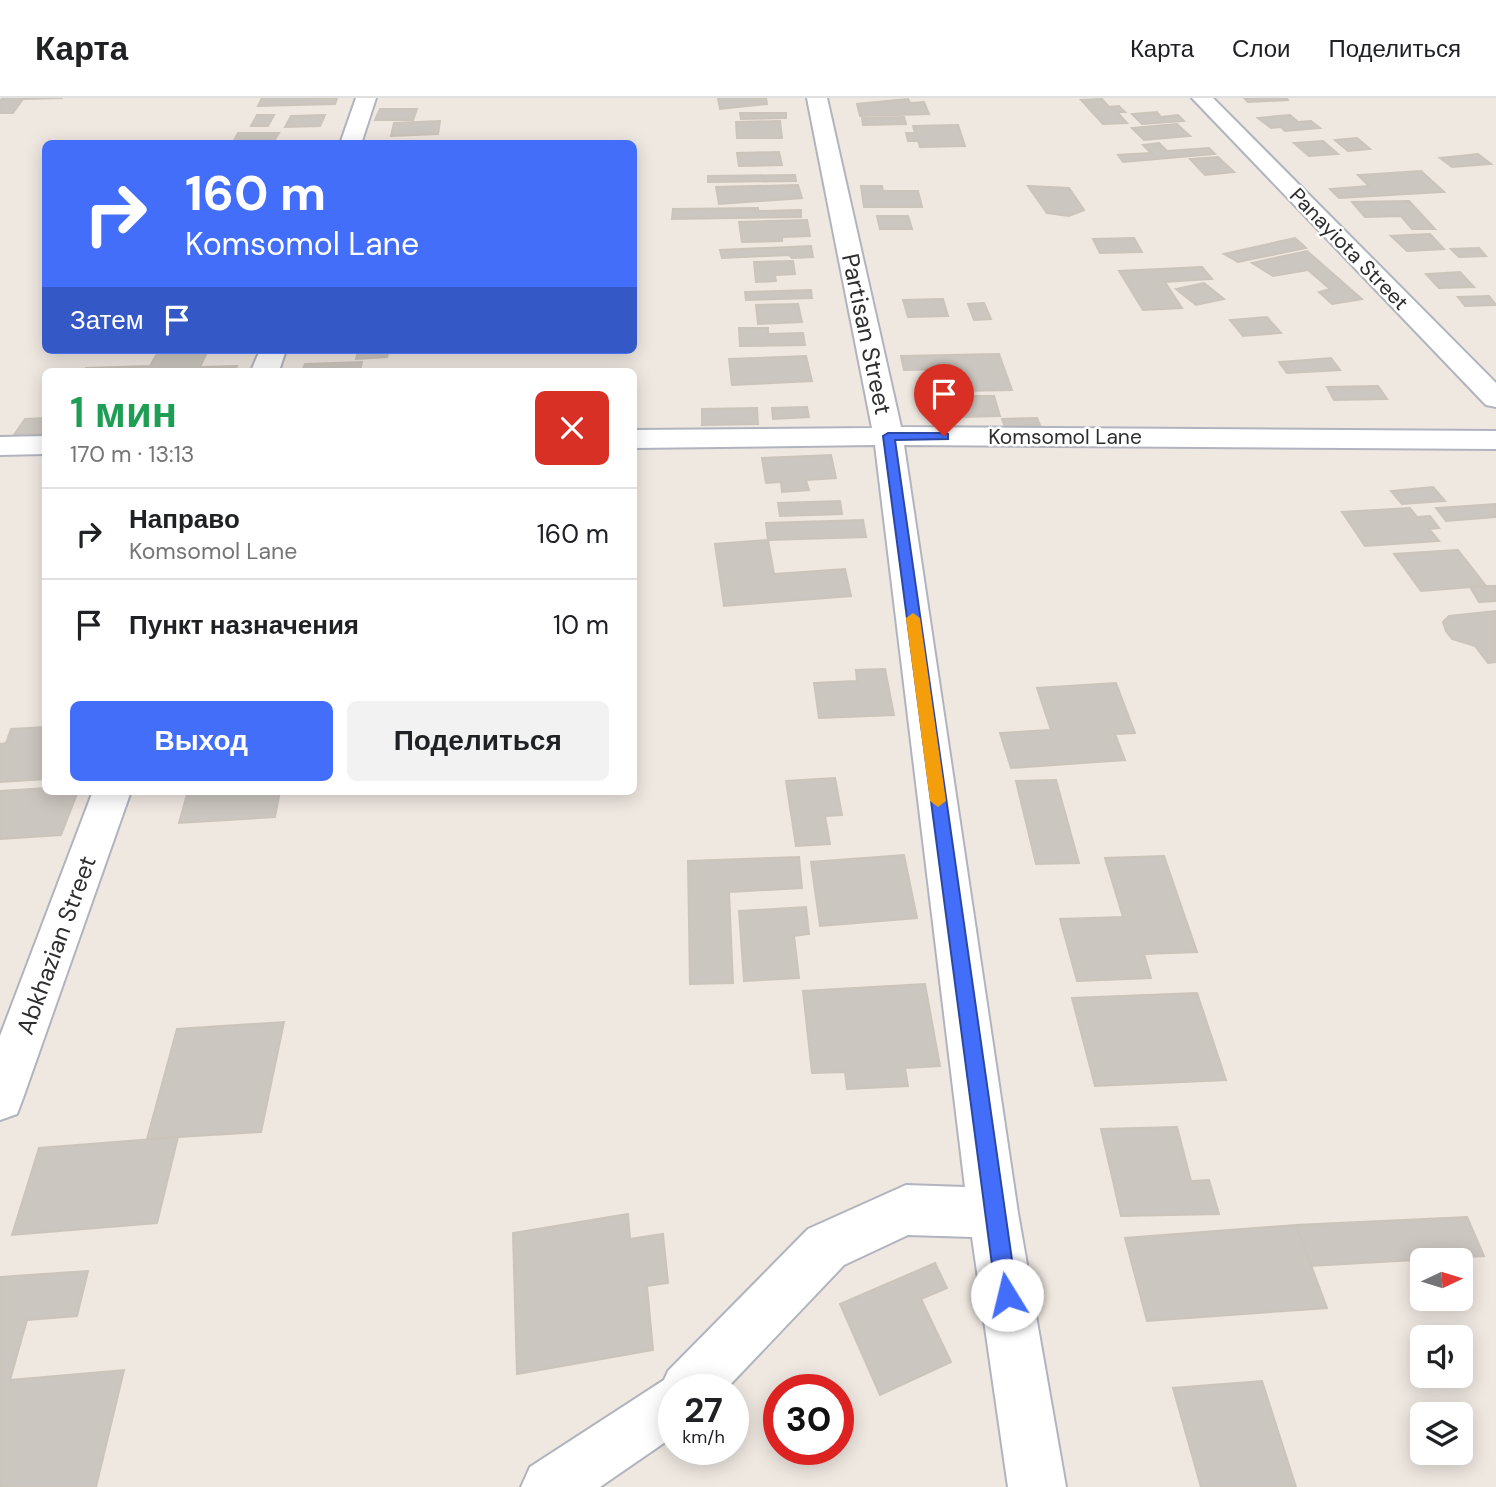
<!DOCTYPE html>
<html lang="ru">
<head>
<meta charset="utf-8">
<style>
	body { margin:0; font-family:"DM Sans",sans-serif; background:#f2f2f2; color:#202124; height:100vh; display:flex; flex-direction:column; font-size:26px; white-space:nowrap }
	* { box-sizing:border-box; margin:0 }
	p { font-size:23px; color:#757577 }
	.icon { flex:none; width:38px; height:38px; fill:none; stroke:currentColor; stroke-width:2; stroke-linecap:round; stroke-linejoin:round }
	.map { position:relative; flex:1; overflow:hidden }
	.side { position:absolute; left:42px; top:270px; width:595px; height:427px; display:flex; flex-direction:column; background:#fff; border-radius:10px; box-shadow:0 4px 18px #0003 }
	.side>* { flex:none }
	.guide { position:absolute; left:42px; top:42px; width:595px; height:214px; border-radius:10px; box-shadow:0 4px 18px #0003; background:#436ef9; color:#fff; overflow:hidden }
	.needle { width:46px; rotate:86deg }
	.controls { position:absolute; left:1410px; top:1150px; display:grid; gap:14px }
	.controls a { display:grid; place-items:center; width:63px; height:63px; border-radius:10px; background:#fff; box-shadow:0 4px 18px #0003; font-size:35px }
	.speed { position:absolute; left:658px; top:1276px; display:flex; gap:14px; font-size:35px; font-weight:700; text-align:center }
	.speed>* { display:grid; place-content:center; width:91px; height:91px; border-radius:50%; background:#fff; box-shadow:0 4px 18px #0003; line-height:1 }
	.speed small { font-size:18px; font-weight:400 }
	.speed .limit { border:10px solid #d22; background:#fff; color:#111 }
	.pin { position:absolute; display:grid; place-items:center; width:60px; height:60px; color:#fff; margin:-72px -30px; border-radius:50% 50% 50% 0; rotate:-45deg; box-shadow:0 0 7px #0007 }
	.pin .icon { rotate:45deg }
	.me { position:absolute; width:77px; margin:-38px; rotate:351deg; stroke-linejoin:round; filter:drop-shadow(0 0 5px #0008) }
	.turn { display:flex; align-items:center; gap:24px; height:147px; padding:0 28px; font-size:32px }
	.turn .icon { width:91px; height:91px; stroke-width:2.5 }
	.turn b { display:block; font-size:49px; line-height:60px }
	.then { display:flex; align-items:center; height:66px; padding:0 28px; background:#0003; gap:14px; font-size:26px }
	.round { display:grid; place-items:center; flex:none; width:74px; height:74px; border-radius:10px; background:#f2f2f2 }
	.head { display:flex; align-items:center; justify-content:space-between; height:119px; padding:0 28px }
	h1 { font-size:42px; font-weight:600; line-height:52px; color:#1e9e55 }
	.button { display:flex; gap:14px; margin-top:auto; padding:14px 28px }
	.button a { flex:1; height:80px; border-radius:10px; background:#436ef9; color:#fff; font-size:28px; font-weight:600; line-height:80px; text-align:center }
	.button a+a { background:#f2f2f2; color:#202124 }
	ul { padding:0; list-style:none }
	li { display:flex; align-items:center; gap:21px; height:91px; padding:0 28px; border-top:2px solid #e0e0e0 }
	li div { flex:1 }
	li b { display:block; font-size:26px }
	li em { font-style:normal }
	header { display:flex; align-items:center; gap:42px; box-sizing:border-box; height:98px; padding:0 35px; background:#fff; border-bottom:2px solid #e0e0e0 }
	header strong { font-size:33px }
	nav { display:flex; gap:38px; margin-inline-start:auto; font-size:24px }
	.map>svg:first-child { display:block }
	.building { fill:#cbc6bf; stroke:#cbc4ba; stroke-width:2 }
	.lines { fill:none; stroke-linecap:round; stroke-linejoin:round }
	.street-casing { stroke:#b1b4be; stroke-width:4 }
	.street { fill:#fff; fill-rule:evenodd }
	.route { fill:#436ef9; stroke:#2c48a2; stroke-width:2 }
	.slow { fill:#f59e0b }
	.labels { text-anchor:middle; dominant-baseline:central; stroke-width:5; stroke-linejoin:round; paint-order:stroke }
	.far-street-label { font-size:21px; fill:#2e2e2e; stroke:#fff }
	.street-label { font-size:24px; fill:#2e2e2e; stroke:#fff }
</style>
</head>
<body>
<header>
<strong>Карта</strong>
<nav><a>Карта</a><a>Слои</a><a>Поделиться</a></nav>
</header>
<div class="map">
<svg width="1496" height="1389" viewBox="0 0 1496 1389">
	<rect width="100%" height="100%" fill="#efe8e1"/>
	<!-- building -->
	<g class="building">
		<path d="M 4,0 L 63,0 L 23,1 L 13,15 L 0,15 L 0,2 Z"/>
		<path d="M 262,0 L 337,0 L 335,6 L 258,8 Z"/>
		<path d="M 718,0 L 766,0 L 767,6 L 720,11 Z"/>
		<path d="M 1244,0 L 1287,0 L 1288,2 L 1248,4 Z"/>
		<path d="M 908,1 L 910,5 L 924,4 L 929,16 L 860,18 L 857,6 Z"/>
		<path d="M 1102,1 L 1109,9 L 1119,8 L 1125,14 L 1117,14 L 1127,25 L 1103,26 L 1081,2 Z"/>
		<path d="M 380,11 L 417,11 L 413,22 L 375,22 Z"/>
		<path d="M 1157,14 L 1161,19 L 1178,17 L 1184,23 L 1142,26 L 1132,16 Z"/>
		<path d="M 740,15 L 786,15 L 786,20 L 741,21 Z"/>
		<path d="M 257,17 L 274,17 L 268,28 L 251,28 Z"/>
		<path d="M 325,17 L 320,28 L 285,29 L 291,18 Z"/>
		<path d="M 1290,17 L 1298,24 L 1311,23 L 1320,30 L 1285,33 L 1281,29 L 1271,30 L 1258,20 Z"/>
		<path d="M 904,19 L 906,26 L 863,27 L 862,20 Z"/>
		<path d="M 440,23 L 438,36 L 391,38 L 394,25 Z"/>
		<path d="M 780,23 L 782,40 L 737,40 L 736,24 Z"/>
		<path d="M 1177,26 L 1190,38 L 1144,42 L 1132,30 Z"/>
		<path d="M 958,27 L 965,48 L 920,49 L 918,43 L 908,43 L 906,35 L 915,35 L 913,28 Z"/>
		<path d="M 238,35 L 279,35 L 274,43 L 317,43 L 315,46 L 232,46 Z"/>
		<path d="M 1357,40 L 1370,51 L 1348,53 L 1335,42 Z"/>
		<path d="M 1323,43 L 1338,56 L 1309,58 L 1294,45 Z"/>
		<path d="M 1159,45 L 1167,53 L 1209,50 L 1215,56 L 1123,64 L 1118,57 L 1151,55 L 1143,47 Z"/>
		<path d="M 779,54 L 782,67 L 739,68 L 737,55 Z"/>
		<path d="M 1478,56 L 1491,66 L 1452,69 L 1440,60 Z"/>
		<path d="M 1218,59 L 1234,74 L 1205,77 L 1190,61 Z"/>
		<path d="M 1421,73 L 1444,94 L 1339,100 L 1330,91 L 1369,88 L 1358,77 Z"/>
		<path d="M 795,77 L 796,83 L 708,84 L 708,78 Z"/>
		<path d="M 798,87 L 802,100 L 719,106 L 716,89 Z"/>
		<path d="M 861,88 L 882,88 L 883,93 L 918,93 L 922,109 L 864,109 Z"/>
		<path d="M 1028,88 L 1069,90 L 1084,112 L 1069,118 L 1047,115 Z"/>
		<path d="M 1409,103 L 1435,131 L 1412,131 L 1401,118 L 1365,119 L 1352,104 Z"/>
		<path d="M 758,110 L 758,113 L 801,112 L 801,119 L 672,121 L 673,111 Z"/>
		<path d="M 877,118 L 908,118 L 912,131 L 880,131 Z"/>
		<path d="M 807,122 L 810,138 L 782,139 L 782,143 L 742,144 L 739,124 Z"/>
		<path d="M 1430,136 L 1444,151 L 1407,153 L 1391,138 Z"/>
		<path d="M 1134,140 L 1142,154 L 1100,155 L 1093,141 Z"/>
		<path d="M 1295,140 L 1306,150 L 1238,164 L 1224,156 Z"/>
		<path d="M 811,148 L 813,159 L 792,160 L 789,157 L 722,160 L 720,152 Z"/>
		<path d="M 1479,150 L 1486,158 L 1459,159 L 1451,151 Z"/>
		<path d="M 1307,153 L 1362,201 L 1332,206 L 1319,194 L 1330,191 L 1308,172 L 1273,178 L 1252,165 Z"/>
		<path d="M 793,163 L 795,176 L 775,177 L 776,183 L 756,184 L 754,164 Z"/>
		<path d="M 1202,169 L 1212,181 L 1165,184 L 1182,210 L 1143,212 L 1119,173 Z"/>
		<path d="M 1460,174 L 1474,189 L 1439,190 L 1426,176 Z"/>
		<path d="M 1204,185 L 1224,201 L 1196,207 L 1176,191 Z"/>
		<path d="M 811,192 L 812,200 L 746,202 L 745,194 Z"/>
		<path d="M 1489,198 L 1496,207 L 1465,208 L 1458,199 Z"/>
		<path d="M 943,201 L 948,218 L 908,219 L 903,202 Z"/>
		<path d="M 984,205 L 991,221 L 974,222 L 968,206 Z"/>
		<path d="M 798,206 L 802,224 L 758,226 L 756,207 Z"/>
		<path d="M 1267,219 L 1281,235 L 1243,238 L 1230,222 Z"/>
		<path d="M 739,230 L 768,230 L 768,236 L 803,235 L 805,247 L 740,248 Z"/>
		<path d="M 159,252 L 208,252 L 200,269 L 237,268 L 235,273 L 84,273 L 86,270 L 150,268 Z"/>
		<path d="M 358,252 L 389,252 L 387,259 L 356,261 Z"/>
		<path d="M 999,256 L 1012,292 L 959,293 L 953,271 L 904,272 L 901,258 Z"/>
		<path d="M 806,258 L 812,283 L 732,287 L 729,261 Z"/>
		<path d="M 1331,260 L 1340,272 L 1287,275 L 1279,264 Z"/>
		<path d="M 362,264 L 360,273 L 302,273 L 305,266 Z"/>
		<path d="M 1378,288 L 1387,301 L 1334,302 L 1327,289 Z"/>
		<path d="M 954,298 L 994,298 L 1000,318 L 959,319 Z"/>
		<path d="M 807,309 L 809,319 L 773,321 L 772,310 Z"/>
		<path d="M 757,310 L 758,326 L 702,327 L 702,311 Z"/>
		<path d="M 46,320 L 46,336 L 14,337 L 25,321 Z"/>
		<path d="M 1037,320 L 1040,327 L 1005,329 L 1002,321 Z"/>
		<path d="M 831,357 L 836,380 L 806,382 L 809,392 L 782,394 L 781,384 L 766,385 L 762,360 Z"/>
		<path d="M 1433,389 L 1445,403 L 1402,406 L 1391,393 Z"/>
		<path d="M 840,403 L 842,416 L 780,418 L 778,405 Z"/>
		<path d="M 1496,406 L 1496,419 L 1446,423 L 1436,410 Z"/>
		<path d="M 1410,410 L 1417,419 L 1430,418 L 1439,430 L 1429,431 L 1439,443 L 1365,448 L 1342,414 Z"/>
		<path d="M 863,422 L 866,439 L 768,442 L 766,425 Z"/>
		<path d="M 768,442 L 774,476 L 845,471 L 851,498 L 724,508 L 715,446 Z"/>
		<path d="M 1458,452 L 1486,488 L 1421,493 L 1394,456 Z"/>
		<path d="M 1486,488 L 1496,488 L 1496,503 L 1479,504 L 1470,489 Z"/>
		<path d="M 1496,513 L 1496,564 L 1488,565 L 1475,548 L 1452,541 L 1446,533 L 1443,524 L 1449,518 Z"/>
		<path d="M 885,571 L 894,617 L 819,620 L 814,585 L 857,583 L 856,572 Z"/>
		<path d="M 1116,585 L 1135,635 L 1115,636 L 1125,662 L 1011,670 L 1000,635 L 1051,632 L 1037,590 Z"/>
		<path d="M 46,629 L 46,681 L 0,684 L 0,646 L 6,645 L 11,631 Z"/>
		<path d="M 835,680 L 842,717 L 825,718 L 830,746 L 796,748 L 786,683 Z"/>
		<path d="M 1056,682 L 1079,765 L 1036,766 L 1016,683 Z"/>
		<path d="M 46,690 L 46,693 L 78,693 L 61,737 L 0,741 L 0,693 Z"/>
		<path d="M 188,693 L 280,693 L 275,719 L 179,725 Z"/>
		<path d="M 904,757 L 917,820 L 820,828 L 811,764 Z"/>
		<path d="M 1164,758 L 1197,854 L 1144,856 L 1151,880 L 1077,883 L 1060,821 L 1123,819 L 1105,760 Z"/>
		<path d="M 799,759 L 802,790 L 729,794 L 733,885 L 690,886 L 688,763 Z"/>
		<path d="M 806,809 L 809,836 L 794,838 L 799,880 L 744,883 L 739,813 Z"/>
		<path d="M 925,886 L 940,968 L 905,970 L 908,988 L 847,991 L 845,974 L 812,975 L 803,893 Z"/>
		<path d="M 1197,895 L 1226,982 L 1095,988 L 1072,900 Z"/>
		<path d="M 284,924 L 261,1034 L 147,1041 L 177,931 Z"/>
		<path d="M 1177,1029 L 1191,1083 L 1209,1082 L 1219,1116 L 1121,1118 L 1101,1031 Z"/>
		<path d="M 178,1039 L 157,1125 L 12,1137 L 39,1050 Z"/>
		<path d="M 628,1116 L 630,1141 L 663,1136 L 668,1185 L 647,1188 L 653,1252 L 517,1276 L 513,1135 Z"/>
		<path d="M 1467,1119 L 1484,1158 L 1310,1168 L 1296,1127 Z"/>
		<path d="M 1296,1127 L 1327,1210 L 1147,1223 L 1125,1140 Z"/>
		<path d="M 935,1165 L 947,1190 L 921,1201 L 951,1264 L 880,1297 L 840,1206 Z"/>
		<path d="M 88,1173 L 77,1218 L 27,1222 L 10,1282 L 124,1272 L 96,1389 L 0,1389 L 0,1179 Z"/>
		<path d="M 1262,1283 L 1296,1389 L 1201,1389 L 1173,1290 Z"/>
	</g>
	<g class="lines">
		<!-- street casing -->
		<g class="street-casing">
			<g id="street">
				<path d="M 356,0 L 376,0 L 361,46 L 340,46 Z"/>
				<path d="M 807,0 L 827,0 L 901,329 L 1496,333 L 1496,351 L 904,347 L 1018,1115 L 1066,1389 L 1008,1389 L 972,1139 L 908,1137 L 844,1167 L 725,1292 L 674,1292 L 674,1338 L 600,1389 L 521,1389 L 530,1369 L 664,1282 L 668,1273 L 808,1131 L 906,1087 L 965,1089 L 875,347 L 634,350 L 634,332 L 872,330 Z"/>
				<path d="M 1192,0 L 1213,0 L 1496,285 L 1496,309 L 1486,307 Z"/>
				<path d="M 260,252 L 286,252 L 279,273 L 251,273 Z"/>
				<path d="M 46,338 L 46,356 L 0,357 L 0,339 Z"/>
				<path d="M 93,693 L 131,693 L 23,1000 L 17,1016 L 0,1022 L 0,938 Z"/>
			</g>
		</g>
		<!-- street -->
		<use href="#street" class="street"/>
	</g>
	<!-- route -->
	<path class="route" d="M 944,335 L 948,336 L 948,341 L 895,342 L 1017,1197 L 1014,1205 L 1007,1208 L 999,1205 L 996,1197 L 883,338 L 888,335 Z"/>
	<!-- slow -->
	<path class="slow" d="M 913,515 L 920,520 L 946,703 L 938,709 L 930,703 L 906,520 Z"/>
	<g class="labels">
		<!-- far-street labels -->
		<g class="far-street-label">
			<text transform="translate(1349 151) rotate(46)">Panayiota Street</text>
			<text x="1065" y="339">Komsomol Lane</text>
		</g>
		<!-- street labels -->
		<g class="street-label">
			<text transform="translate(867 236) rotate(78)">Partisan Street</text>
			<text transform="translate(56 847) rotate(-70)">Abkhazian Street</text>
		</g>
	</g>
</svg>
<div class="controls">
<a><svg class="needle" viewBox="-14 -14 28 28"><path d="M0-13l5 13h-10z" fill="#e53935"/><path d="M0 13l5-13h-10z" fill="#757577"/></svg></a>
<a><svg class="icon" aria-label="sound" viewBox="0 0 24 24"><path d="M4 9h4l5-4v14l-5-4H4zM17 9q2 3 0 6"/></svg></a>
<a><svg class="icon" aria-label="layers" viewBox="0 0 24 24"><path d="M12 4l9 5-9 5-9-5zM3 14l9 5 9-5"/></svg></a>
</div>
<div class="speed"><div>27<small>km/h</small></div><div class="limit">30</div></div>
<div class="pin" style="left:944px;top:338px;background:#d93025"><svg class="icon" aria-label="arrive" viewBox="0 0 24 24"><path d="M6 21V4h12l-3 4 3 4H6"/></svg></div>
<svg class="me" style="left:1007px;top:1197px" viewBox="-20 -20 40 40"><circle r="19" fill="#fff"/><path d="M0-13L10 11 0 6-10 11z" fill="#436ef9"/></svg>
<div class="guide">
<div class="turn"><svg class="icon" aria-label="right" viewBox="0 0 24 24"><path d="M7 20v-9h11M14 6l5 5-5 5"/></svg><div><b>160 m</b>Komsomol Lane</div></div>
<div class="then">Затем<svg class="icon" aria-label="arrive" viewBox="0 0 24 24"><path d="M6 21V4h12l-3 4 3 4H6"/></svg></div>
</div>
<section class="side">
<div class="head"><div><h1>1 мин</h1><p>170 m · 13:13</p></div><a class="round" style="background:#d93025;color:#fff"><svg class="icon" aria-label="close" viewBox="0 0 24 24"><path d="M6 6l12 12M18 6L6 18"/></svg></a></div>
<ul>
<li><svg class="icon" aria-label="right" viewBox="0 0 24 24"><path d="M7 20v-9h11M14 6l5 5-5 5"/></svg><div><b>Направо</b><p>Komsomol Lane</p></div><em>160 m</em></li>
<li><svg class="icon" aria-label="arrive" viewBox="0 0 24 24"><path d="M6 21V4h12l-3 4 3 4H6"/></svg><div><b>Пункт назначения</b></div><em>10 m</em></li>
</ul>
<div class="button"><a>Выход</a><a>Поделиться</a></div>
</section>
</div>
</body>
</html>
